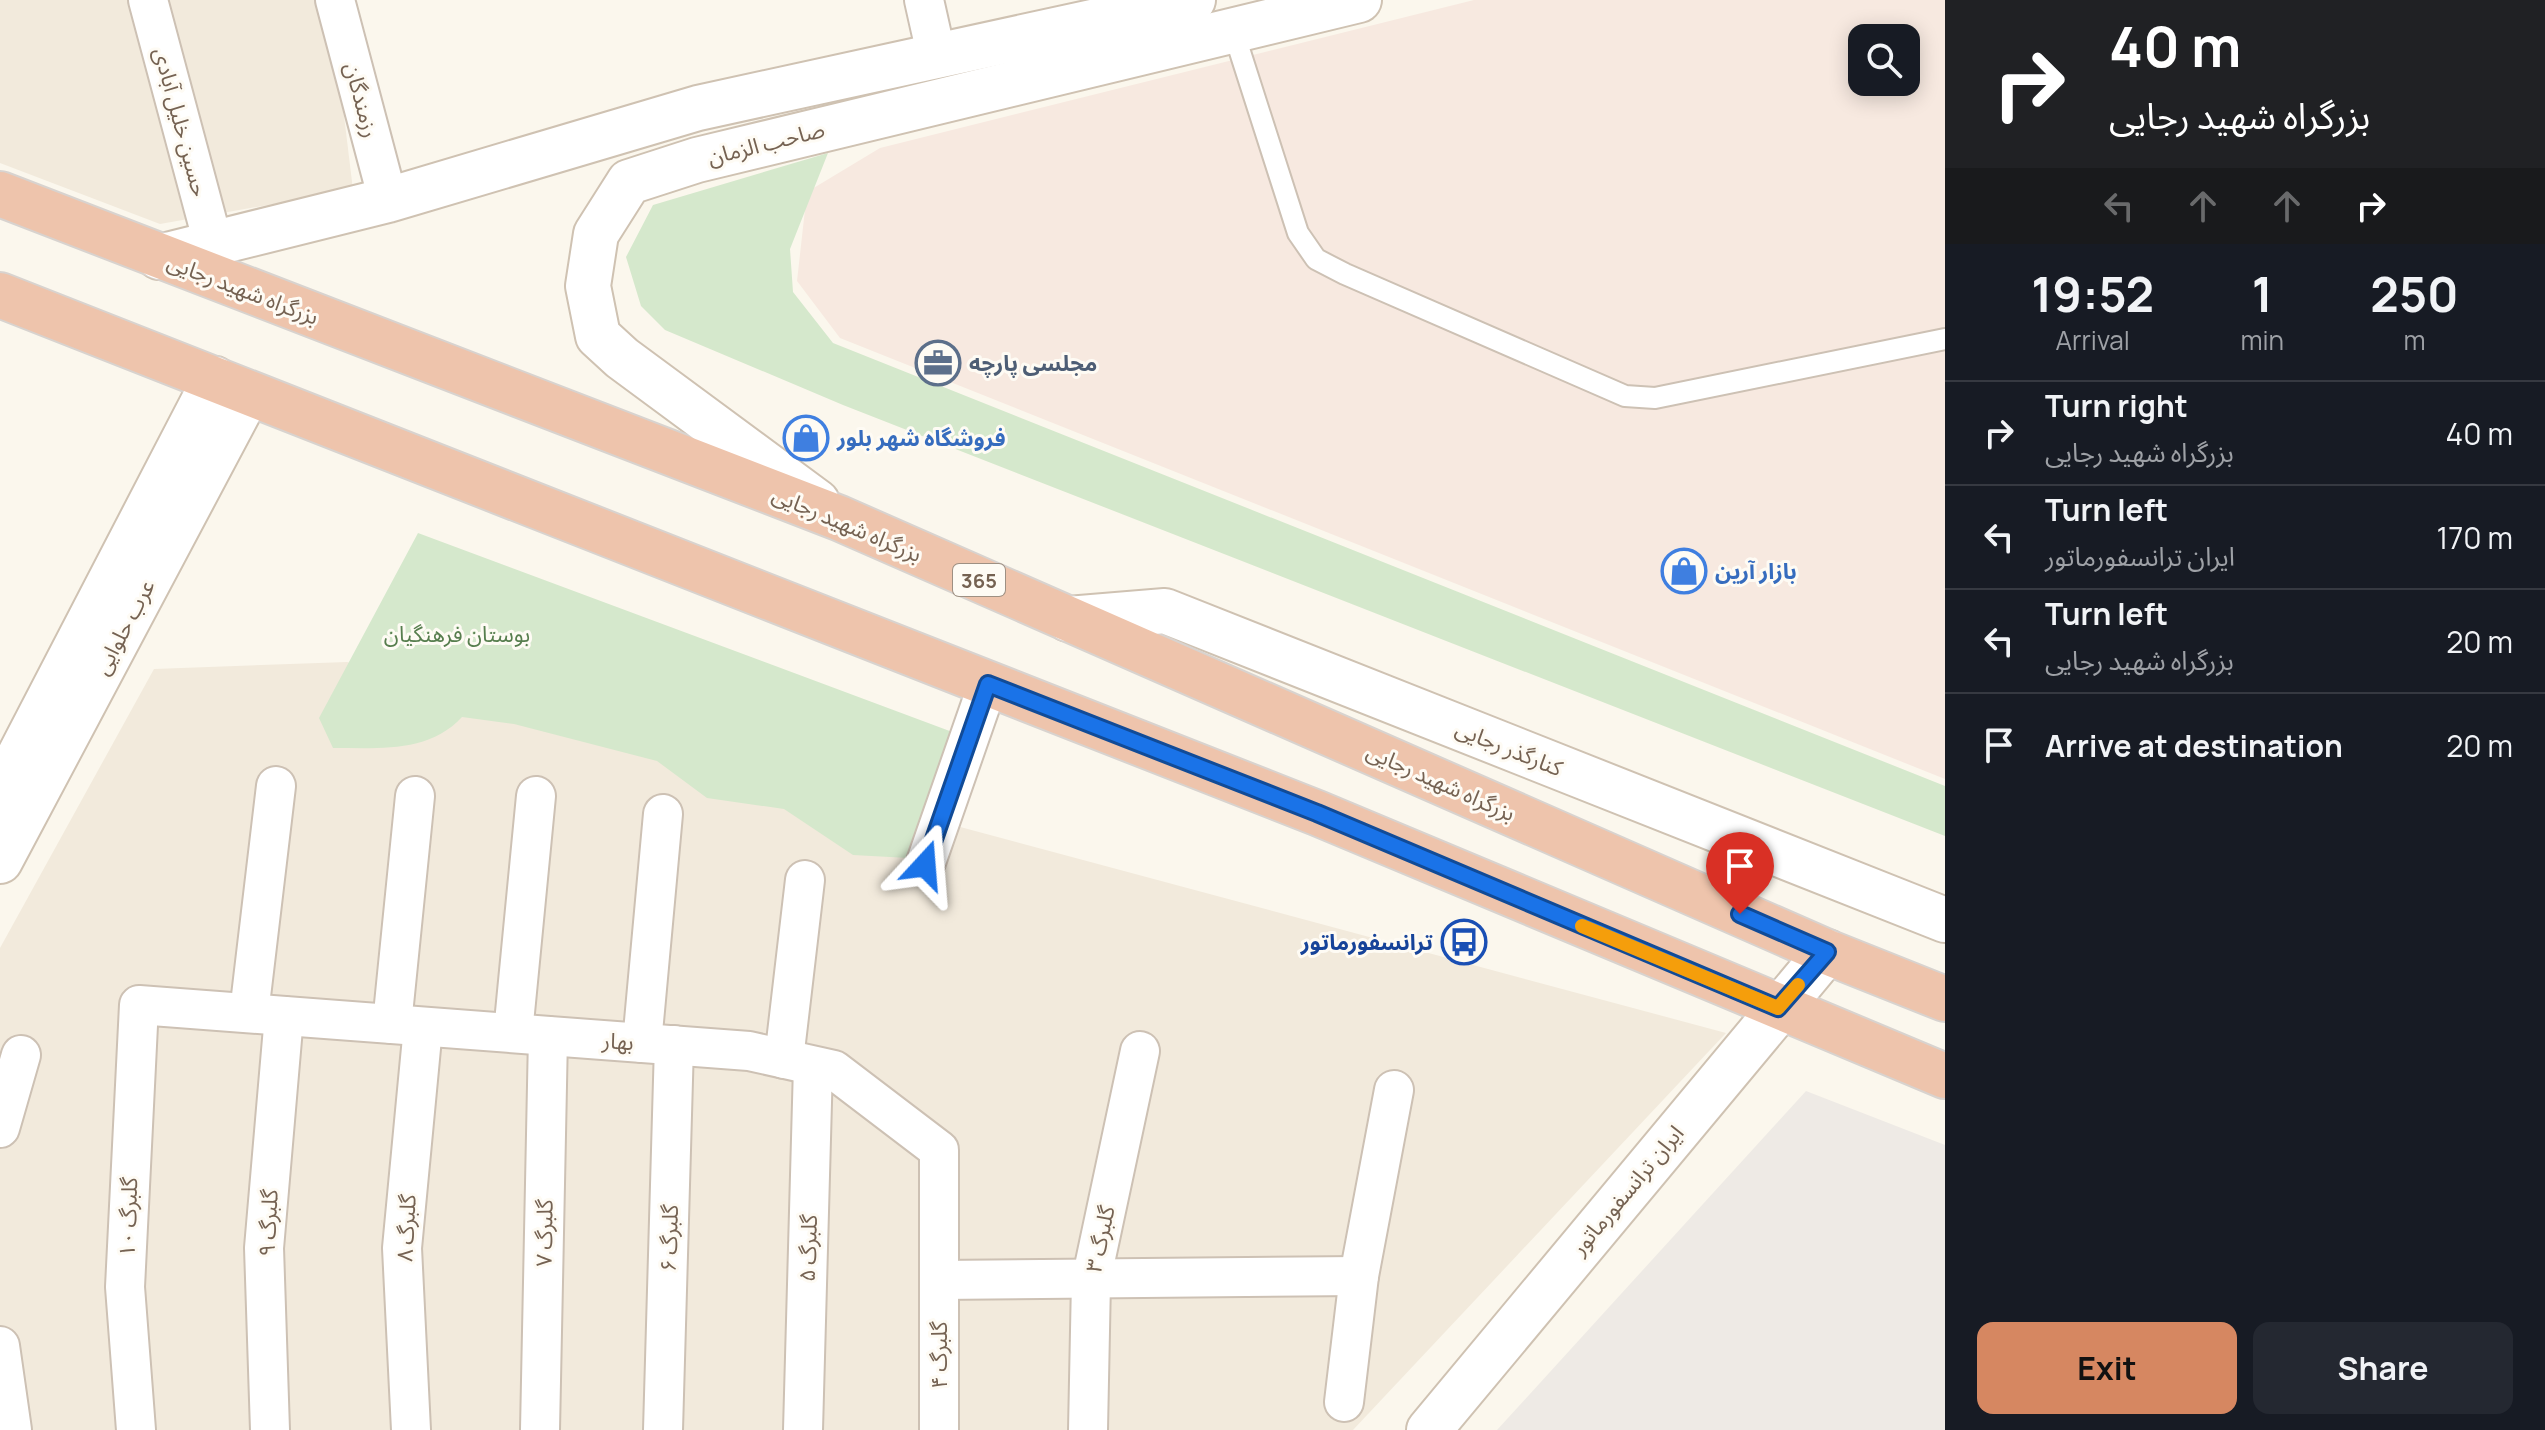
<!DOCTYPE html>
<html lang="en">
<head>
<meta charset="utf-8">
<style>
	body { margin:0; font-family:Manrope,"Noto Sans Arabic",sans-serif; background:#242831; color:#f1f3f6; height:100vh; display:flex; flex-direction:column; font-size:30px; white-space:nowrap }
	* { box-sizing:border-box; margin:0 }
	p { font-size:26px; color:#9ea1a6 }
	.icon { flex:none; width:44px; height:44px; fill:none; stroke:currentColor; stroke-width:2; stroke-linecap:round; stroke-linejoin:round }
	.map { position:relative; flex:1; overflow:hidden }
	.side { display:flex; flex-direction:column; background:#171b24; width:600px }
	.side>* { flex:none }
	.hud { background:#202124; color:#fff; overflow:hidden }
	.fabs { position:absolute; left:1848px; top:24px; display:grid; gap:16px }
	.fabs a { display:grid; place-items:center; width:72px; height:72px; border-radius:16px; background:#171b24; box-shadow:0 4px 20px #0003; font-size:40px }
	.pin { position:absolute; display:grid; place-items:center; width:68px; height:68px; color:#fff; margin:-82px -34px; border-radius:50% 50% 50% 0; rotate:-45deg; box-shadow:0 0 8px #0007 }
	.pin .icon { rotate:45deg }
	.me { position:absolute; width:88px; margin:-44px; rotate:19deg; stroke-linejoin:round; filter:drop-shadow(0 0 6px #0008) }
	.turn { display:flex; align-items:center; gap:28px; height:168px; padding:0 32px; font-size:36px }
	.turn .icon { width:104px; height:104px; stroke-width:2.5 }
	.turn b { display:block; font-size:56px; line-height:68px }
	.lanes { display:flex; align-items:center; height:76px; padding:0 32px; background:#0003; justify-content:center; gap:40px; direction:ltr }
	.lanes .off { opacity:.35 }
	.eta { display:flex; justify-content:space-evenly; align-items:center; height:136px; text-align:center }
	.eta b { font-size:48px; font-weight:700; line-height:56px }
	.primary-button { display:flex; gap:16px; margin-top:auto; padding:16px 32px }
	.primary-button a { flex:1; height:92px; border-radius:16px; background:#d68761; color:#111; font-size:32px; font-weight:700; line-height:92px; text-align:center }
	.primary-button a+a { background:#242831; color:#f1f3f6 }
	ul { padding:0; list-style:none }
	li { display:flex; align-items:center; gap:24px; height:104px; padding:0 32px; border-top:2px solid #363941 }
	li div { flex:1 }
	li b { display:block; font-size:30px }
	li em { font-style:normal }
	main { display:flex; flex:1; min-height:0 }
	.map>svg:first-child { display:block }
	.residential { fill:#f2eadc }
	.commercial { fill:#f7e9e0; fill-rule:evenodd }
	.industrial { fill:#eeeae5 }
	.green { fill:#d5e8cc }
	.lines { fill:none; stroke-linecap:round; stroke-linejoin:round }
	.lane-casing { stroke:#cdc1b4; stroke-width:24 }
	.street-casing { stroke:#cdc1b4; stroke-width:42 }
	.secondary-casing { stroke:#cfc2b2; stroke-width:48 }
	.highway-casing { stroke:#d8d3cf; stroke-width:48 }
	.lane { stroke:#fff; stroke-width:20 }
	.street { stroke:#fff; stroke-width:38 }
	.secondary { stroke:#fff; stroke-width:44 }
	.highway { stroke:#eec4ac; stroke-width:44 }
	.route-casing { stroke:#114b97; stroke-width:20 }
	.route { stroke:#1a73e8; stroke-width:14 }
	.slow { stroke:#f59e0b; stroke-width:14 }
	.labels { text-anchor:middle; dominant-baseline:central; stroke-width:6; stroke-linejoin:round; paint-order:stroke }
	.shield { fill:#fefbf4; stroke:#9e9083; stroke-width:2 }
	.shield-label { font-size:20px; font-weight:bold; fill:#756252 }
	.street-label { font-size:22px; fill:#756252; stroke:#fefbf4 }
	.service-label { font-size:22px; font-weight:bold; fill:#4e5e75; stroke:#fefbf4; text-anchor:start }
	.shop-label { font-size:22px; font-weight:bold; fill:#366cbe; stroke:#fefbf4; text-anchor:start }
	.park-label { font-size:22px; fill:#577e4e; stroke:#fefbf4 }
	.transit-label { font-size:22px; font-weight:bold; fill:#164399; stroke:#fefbf4; text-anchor:end }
</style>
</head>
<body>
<main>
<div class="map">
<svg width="1945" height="1430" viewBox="0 0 1945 1430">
	<rect width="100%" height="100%" fill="#fbf7ed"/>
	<!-- residential -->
	<g class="residential">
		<path d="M 0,0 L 330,0 L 353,190 L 160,224 L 0,163 Z"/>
		<path d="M 347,662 L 1726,1033 L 1353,1430 L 0,1430 L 0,948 L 154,669 Z"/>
	</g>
	<!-- commercial -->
	<path class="commercial" d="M 1474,0 L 1945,0 L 1945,779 L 840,338 L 797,281 L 807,192 L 880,148 ZM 1862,38 L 1906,38 L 1906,82 L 1862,82 Z"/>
	<!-- industrial -->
	<path class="industrial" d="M 1806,1091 L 1945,1145 L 1945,1430 L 1497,1430 Z"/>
	<!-- green -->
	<g class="green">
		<path d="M 828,153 L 790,249 L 793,292 L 833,343 L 1945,786 L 1945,836 L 843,405 L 665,330 L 641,306 L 626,257 L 653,205 Z"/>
		<path d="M 418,533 L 955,733 L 908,858 L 853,855 L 784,809 L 707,798 L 657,761 L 514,724 L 462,717 C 429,753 379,748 333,748 L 319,718 Z"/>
	</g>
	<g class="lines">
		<!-- lane casing -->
		<g class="lane-casing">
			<path id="lane" d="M 1233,30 L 1298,233 L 1316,259 L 1345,274 L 1625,396 L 1655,398 L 1945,339"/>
		</g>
		<!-- street casing -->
		<g class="street-casing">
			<g id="street">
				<path d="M 148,0 L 213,243"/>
				<path d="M 335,0 L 388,200"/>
				<path d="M 924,0 L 937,58"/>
				<path d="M 925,865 L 988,684"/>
				<path d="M 249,1013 L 276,786"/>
				<path d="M 392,1024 L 415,796"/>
				<path d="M 513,1033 L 536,796"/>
				<path d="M 642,1043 L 663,814"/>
				<path d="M 784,1059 L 805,880"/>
				<path d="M 0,1128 L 21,1055"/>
				<path d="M 939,1280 L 1359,1276"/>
				<path d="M 0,1346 L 12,1430"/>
				<path d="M 1344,1402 L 1359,1276 L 1394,1090"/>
				<path d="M 136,1430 L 125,1287 L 139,1005 L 749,1051 L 834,1070 L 939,1150 L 939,1430"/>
				<path d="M 270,1430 L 264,1248 L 284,1016"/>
				<path d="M 411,1430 L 402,1248 L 423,1027"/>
				<path d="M 540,1430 L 548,1036"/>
				<path d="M 663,1430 L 674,1045"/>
				<path d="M 803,1430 L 813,1066"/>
				<path d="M 1088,1430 L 1091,1281 L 1140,1051"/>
			</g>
		</g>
		<!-- secondary casing -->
		<g class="secondary-casing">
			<g id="secondary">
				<path d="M 159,257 L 388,200 L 698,108 L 1193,0"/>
				<path d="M 817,502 L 622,358 L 598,336 L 588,286 L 596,234 L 629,182 L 697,160 L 1359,0"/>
				<path d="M 1068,619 L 1165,611 L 1945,920"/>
				<path d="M 0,793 L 215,379"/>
				<path d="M 0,861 L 248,394"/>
				<path d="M 1429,1430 L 1827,952"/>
			</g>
		</g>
		<!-- highway casing -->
		<g class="highway-casing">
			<g id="highway">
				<path d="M 0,194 L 839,518 L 1827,952 L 1945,999"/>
				<path d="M 0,295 L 1317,813 L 1945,1076"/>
			</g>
		</g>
		<!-- lane -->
		<use href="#lane" class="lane"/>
		<!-- street -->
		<use href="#street" class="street"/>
		<!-- secondary -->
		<use href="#secondary" class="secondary"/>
		<!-- highway -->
		<use href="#highway" class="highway"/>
	</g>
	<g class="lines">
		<!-- route casing -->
		<g class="route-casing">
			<path id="route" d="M 925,865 L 988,684 L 1317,813 L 1778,1008 L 1827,952 L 1740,914"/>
		</g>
		<!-- route -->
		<use href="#route" class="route"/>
		<!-- slow -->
		<path class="slow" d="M 1582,926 L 1778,1008 L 1798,985"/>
	</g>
	<!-- icons -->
	<defs>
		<g id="office-ring" transform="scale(2.3)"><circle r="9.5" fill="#fefbf4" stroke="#5c6f8a" stroke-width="1.5"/><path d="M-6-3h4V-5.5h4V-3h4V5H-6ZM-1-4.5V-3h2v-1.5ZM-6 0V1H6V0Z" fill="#5c6f8a"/></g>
		<g id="shop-ring" transform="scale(2.3)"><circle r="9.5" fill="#fefbf4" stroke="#3f7fe0" stroke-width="1.5"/><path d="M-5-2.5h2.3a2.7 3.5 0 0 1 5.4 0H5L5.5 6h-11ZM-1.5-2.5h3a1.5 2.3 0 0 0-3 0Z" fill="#3f7fe0"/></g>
		<g id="bus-ring" transform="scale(2.3)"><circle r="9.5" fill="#fefbf4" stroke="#1a4fb4" stroke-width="1.5"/><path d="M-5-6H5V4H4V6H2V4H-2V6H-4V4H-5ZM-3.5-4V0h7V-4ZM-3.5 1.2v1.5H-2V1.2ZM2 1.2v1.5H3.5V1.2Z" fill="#1a4fb4"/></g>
	</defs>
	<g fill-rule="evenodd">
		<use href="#office-ring" x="938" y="363"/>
		<use href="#shop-ring" x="806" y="438"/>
		<use href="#shop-ring" x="1684" y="571"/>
		<use href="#bus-ring" x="1464" y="942"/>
	</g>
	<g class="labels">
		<!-- shield labels -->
		<rect class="shield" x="953" y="564" width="52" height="32" rx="6"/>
		<g class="shield-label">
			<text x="979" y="580">365</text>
		</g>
		<!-- street labels -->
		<g class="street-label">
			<text transform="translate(362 100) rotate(75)">رزمندگان</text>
			<text transform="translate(181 122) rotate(75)">حسین خلیل آبادی</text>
			<text transform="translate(766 143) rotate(-14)">صاحب الزمان</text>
			<text transform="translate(243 289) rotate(21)">بزرگراه شهید رجایی</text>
			<text transform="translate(847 524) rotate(23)">بزرگراه شهید رجایی</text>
			<text transform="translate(124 627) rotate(-62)">عرب حلوایی</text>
			<text transform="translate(1509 748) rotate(22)">کنارگذر رجایی</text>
			<text transform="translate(1441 782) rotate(24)">بزرگراه شهید رجایی</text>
			<text transform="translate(618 1041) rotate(4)">بهار</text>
			<text transform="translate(1627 1190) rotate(-50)">ایران ترانسفورماتور</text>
			<text transform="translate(128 1217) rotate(-88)">گلبرگ ۱۰</text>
			<text transform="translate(268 1223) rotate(-87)">گلبرگ ۹</text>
			<text transform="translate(406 1228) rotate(-87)">گلبرگ ۸</text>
			<text transform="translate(544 1233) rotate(-89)">گلبرگ ۷</text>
			<text transform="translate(669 1238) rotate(-88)">گلبرگ ۶</text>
			<text transform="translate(1100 1239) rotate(-78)">گلبرگ ۳</text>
			<text transform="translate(808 1248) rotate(-88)">گلبرگ ۵</text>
			<text transform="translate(939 1355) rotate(-90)">گلبرگ ۴</text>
		</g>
		<!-- service labels -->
		<g class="service-label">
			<text x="969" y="363">مجلسی پارچه</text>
		</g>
		<!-- shop labels -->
		<g class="shop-label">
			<text x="837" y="438">فروشگاه شهر بلور</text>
			<text x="1715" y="571">بازار آرین</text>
		</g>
		<!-- park labels -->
		<g class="park-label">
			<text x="457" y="634">بوستان فرهنگیان</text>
		</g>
		<!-- transit labels -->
		<g class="transit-label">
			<text x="1433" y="942">ترانسفورماتور</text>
		</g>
	</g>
</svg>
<div class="fabs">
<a><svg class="icon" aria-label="search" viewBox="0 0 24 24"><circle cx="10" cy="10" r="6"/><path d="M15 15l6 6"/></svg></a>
</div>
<div class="pin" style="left:1740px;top:914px;background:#d93025"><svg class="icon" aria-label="arrive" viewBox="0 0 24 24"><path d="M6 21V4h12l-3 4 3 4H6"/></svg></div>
<svg class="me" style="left:925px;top:865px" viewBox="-20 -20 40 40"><path d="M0-17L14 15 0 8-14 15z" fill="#1a73e8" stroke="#fff" stroke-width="4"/></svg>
</div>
<section class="side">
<div class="hud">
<div class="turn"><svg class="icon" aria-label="right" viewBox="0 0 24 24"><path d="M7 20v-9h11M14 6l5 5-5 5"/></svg><div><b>40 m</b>بزرگراه شهید رجایی</div></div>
<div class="lanes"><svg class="icon off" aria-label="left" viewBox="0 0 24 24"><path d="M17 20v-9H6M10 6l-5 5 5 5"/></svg><svg class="icon off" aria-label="ahead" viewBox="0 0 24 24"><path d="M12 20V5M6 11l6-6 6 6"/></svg><svg class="icon off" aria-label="ahead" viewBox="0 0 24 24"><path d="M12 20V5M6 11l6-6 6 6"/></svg><svg class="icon" aria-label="right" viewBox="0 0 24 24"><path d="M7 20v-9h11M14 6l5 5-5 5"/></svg></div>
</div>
<div class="eta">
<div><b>19:52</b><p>Arrival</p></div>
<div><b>1</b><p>min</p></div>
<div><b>250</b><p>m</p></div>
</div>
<ul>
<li><svg class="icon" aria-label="right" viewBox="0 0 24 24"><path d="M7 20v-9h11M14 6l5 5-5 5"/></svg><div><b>Turn right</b><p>بزرگراه شهید رجایی</p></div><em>40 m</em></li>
<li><svg class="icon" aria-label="left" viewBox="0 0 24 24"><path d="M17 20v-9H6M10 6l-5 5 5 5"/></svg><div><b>Turn left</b><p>ایران ترانسفورماتور</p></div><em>170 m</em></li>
<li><svg class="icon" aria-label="left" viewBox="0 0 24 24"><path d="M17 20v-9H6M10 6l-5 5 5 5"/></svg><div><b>Turn left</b><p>بزرگراه شهید رجایی</p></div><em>20 m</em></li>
<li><svg class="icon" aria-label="arrive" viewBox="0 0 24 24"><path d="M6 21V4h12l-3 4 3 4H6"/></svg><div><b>Arrive at destination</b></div><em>20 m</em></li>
</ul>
<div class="primary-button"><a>Exit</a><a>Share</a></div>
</section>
</main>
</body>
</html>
